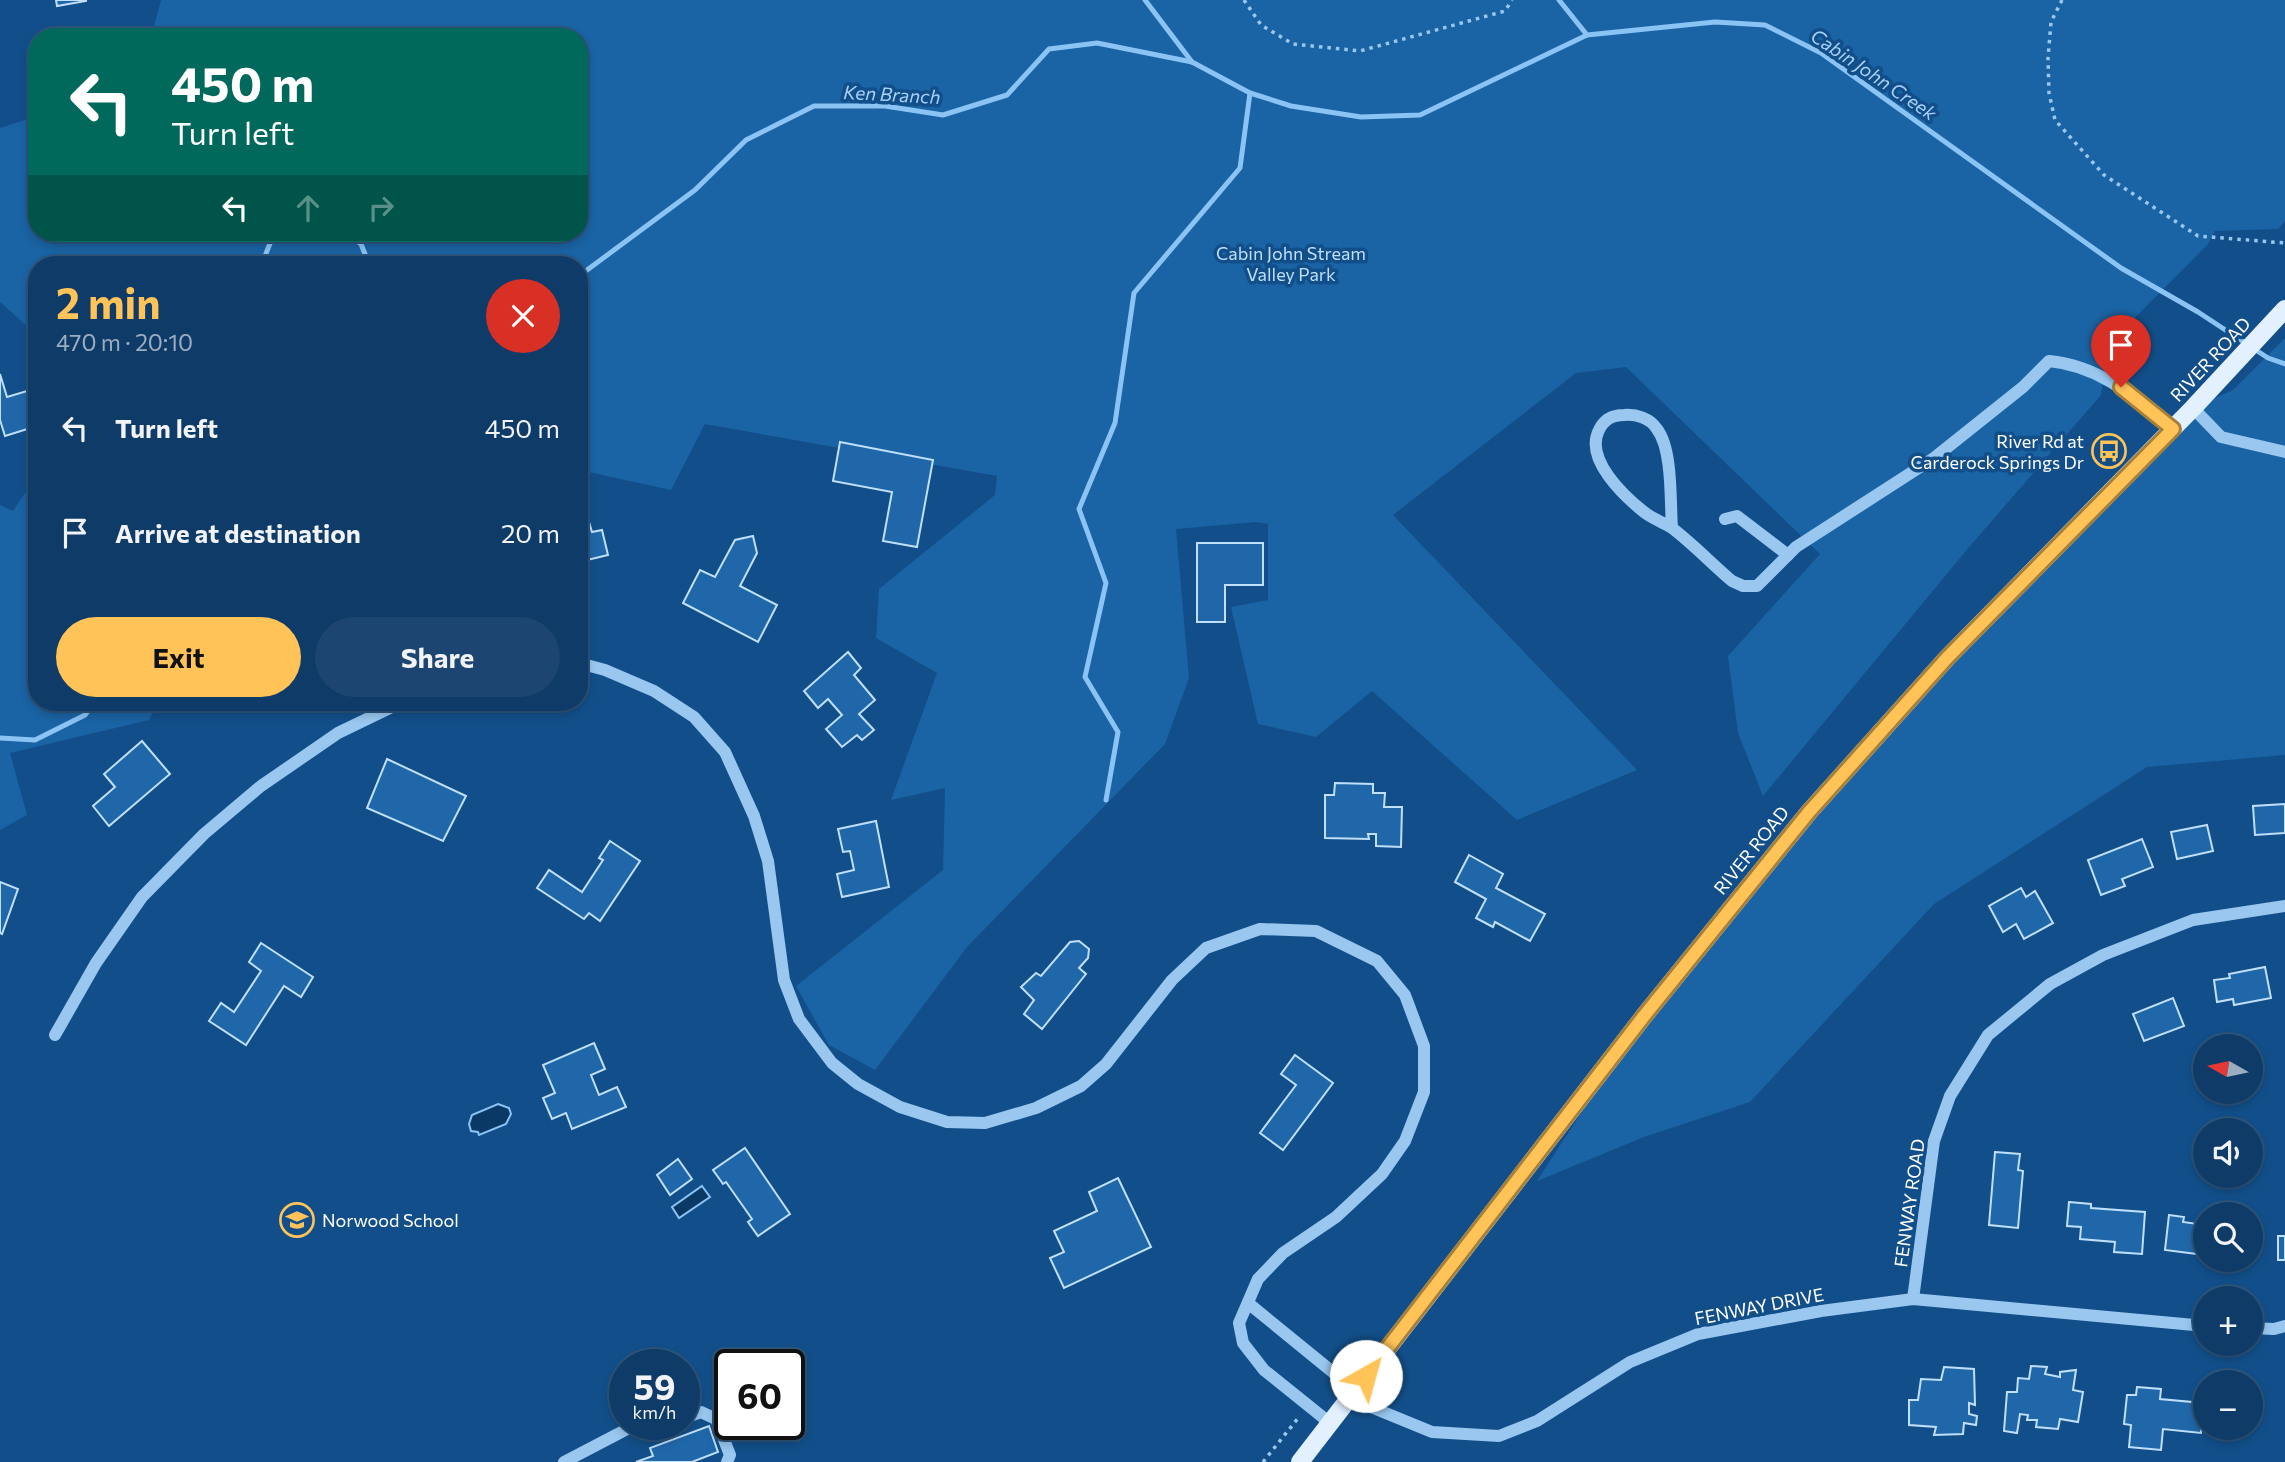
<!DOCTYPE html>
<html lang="en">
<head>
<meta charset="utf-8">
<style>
	body { margin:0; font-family:Commissioner,sans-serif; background:#1c4671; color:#f1f3f6; height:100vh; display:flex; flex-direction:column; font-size:26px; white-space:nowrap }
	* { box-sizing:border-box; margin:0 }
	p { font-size:23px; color:#9badc0 }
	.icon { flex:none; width:38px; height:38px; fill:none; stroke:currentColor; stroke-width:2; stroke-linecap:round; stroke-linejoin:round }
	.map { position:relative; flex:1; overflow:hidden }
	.sheet { position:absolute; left:28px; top:256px; width:560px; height:455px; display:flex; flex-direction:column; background:#0e3b68; border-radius:28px; box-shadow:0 4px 10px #0003,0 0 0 2px #2e557c }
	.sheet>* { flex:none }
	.guide { position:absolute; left:28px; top:28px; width:560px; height:214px; border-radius:28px; box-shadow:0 4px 10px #0003,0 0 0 2px #2e557c; background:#00695c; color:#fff; overflow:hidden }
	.needle { width:46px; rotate:279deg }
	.controls { position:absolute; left:2193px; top:1034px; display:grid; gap:14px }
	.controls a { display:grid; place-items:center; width:70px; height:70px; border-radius:50%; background:#0e3b68; box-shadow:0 4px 10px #0003,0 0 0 2px #2e557c; font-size:35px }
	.speed { position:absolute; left:609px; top:1349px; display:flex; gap:14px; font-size:35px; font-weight:700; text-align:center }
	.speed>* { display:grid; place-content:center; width:91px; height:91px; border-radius:50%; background:#0e3b68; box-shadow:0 4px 10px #0003,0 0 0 2px #2e557c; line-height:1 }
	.speed small { font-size:18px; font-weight:400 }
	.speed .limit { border:4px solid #111; border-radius:10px; background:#fff; color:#111 }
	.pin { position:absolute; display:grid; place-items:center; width:60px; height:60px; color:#fff; margin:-72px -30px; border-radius:50% 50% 50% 0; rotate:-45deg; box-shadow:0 0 7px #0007 }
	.pin .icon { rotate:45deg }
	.me { position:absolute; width:77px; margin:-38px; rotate:38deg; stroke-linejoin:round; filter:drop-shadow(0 0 5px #0008) }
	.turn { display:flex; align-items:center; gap:24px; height:147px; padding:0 28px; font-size:32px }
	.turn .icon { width:91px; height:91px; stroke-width:2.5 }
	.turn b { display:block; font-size:49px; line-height:60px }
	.lanes { display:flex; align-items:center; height:66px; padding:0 28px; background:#0003; justify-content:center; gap:35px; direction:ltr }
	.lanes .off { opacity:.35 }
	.round { display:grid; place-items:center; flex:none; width:74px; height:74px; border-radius:37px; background:#1c4671 }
	.summary { display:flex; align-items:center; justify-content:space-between; height:119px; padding:0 28px }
	h1 { font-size:42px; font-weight:700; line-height:52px; color:#ffc358 }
	.primary-button { display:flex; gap:14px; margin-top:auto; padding:14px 28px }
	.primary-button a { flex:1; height:80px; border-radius:42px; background:#ffc358; color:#111; font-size:28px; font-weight:700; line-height:80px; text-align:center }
	.primary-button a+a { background:#1c4671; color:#f1f3f6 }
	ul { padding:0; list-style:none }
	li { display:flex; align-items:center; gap:21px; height:105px; padding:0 28px }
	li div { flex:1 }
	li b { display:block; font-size:26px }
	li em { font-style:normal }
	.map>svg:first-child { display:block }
	.green { fill:#1a63a4 }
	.water { fill:#0b3966; stroke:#8ac3f4; stroke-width:2 }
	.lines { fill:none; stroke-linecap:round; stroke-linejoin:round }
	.stream { stroke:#8ac3f4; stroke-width:5 }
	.building { fill:#2067a9; stroke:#bfdffc; stroke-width:2 }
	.path { stroke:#99c7f0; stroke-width:3.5; stroke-dasharray:3.5 5; stroke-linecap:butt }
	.minor { stroke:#99c7f0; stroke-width:12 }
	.major { stroke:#e2f0ff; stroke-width:18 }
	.route-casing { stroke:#a67f39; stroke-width:18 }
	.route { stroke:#ffc358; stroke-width:12 }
	.labels { text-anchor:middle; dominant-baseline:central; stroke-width:7; stroke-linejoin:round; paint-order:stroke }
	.park-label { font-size:18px; fill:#bfdffc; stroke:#124f8a }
	.street-label { font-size:18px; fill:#fff; stroke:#124f8a }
	.poi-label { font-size:18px; fill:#fff; stroke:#124f8a; text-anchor:end }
	.water-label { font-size:19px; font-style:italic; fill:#a5d1f8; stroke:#124f8a }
</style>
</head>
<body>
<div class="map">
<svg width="2285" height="1462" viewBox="0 0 2285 1462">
	<rect width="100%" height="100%" fill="#124f8a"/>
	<!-- green -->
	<g class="green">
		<path d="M 161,0 L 2285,0 L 2285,221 L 2278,229 L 2215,231 L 2208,244 L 2109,344 L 2101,395 L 1970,546 L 1763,796 L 1738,733 L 1728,656 L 1820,554 L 1626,367 L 1576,373 L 1393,515 L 1637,770 L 1517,820 L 1372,691 L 1316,737 L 1258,724 L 1231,607 L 1268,600 L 1268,524 L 1256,522 L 1176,529 L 1189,678 L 1165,744 L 967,947 L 875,1070 L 829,1045 L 796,986 L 943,870 L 945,788 L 891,800 L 937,673 L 876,638 L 879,589 L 995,495 L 997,476 L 705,424 L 671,490 L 579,470 L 579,264 L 37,264 L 37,335 L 0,302 L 0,128 L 37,116 L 37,233 L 579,233 L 579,37 L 151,37 Z"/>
		<path d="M 2285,338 L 2285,755 L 2147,767 L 1934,904 L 1750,1102 L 1644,1137 L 1537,1181 L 1644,1016 L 1809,812 L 2193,408 L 2233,390 Z"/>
		<path d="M 37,475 L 37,702 L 158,702 L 149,720 L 10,753 L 27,815 L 0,830 L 0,505 L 13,511 Z"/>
	</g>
	<!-- water -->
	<g class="water">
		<path d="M 498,1104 L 509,1108 L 511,1114 L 506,1124 L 479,1135 L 478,1132 L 471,1131 L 469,1124 L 472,1115 Z"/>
		<path d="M 702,1186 L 710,1197 L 679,1218 L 672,1207 Z"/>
	</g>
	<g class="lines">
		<!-- stream -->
		<g class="stream">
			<path d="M 1145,0 L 1192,62 L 1250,93 L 1291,106 L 1361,117 L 1420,115 L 1587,35 L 1715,22 L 1765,25 L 1821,53 L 2121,268 L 2198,312 L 2268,358 L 2285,364"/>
			<path d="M 1559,0 L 1587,35"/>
			<path d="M 345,233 L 361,244 L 369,264"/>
			<path d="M 262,264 L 274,233"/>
			<path d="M 579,276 L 695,190 L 746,140 L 814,106 L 885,106 L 943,115 L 1007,95 L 1049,49 L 1097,43 L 1192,62"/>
			<path d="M 0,738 L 35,740 L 85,715 L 95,702"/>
			<path d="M 1106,800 L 1118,732 L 1085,677 L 1106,583 L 1079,509 L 1115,423 L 1134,293 L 1240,168 L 1250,93"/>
		</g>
	</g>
	<!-- building -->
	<g class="building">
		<path d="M 56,0 L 86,0 L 86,1 L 57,6 Z"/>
		<path d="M 0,374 L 7,397 L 37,388 L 37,426 L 5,436 L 0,420 Z"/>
		<path d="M 840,442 L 933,460 L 917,547 L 883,541 L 892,492 L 833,481 Z"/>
		<path d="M 589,522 L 592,532 L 602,530 L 608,555 L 579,562 L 579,524 Z"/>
		<path d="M 753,536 L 757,553 L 740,586 L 777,605 L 758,642 L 683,603 L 700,570 L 715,577 L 735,540 Z"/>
		<path d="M 1197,543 L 1263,543 L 1263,585 L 1225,585 L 1225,622 L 1197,622 Z"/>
		<path d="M 848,652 L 861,668 L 854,675 L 875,700 L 859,714 L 874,730 L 862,740 L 857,735 L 842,747 L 826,729 L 842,715 L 828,699 L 818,708 L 804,691 Z"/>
		<path d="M 142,741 L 170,774 L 109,826 L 93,806 L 115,787 L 104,774 Z"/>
		<path d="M 387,759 L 466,796 L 443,841 L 367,808 Z"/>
		<path d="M 1335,783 L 1373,784 L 1373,793 L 1385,793 L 1384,807 L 1402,807 L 1401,847 L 1376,846 L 1376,834 L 1368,834 L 1369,839 L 1325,838 L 1325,795 L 1334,795 Z"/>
		<path d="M 2285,804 L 2285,833 L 2255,835 L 2253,806 Z"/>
		<path d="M 876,821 L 889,887 L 842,897 L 837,874 L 854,870 L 850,851 L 843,852 L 838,829 Z"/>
		<path d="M 2207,825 L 2213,851 L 2177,859 L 2171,832 Z"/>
		<path d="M 2142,839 L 2153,867 L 2122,879 L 2125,886 L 2101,895 L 2088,860 Z"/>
		<path d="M 610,841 L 640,861 L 600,921 L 589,913 L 584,919 L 537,888 L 549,870 L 582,892 L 603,860 L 599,858 Z"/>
		<path d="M 1469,855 L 1503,874 L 1496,888 L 1545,914 L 1530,941 L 1495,922 L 1493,927 L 1476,918 L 1486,899 L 1455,882 Z"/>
		<path d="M 0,882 L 18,889 L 2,934 L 0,933 Z"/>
		<path d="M 2021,888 L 2026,897 L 2035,891 L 2053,923 L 2024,939 L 2016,924 L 2003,932 L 1989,906 Z"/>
		<path d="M 1079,941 L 1089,949 L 1088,958 L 1079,968 L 1086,974 L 1042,1029 L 1024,1014 L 1034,1000 L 1021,987 L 1036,973 L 1041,976 L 1070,942 Z"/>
		<path d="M 261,943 L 313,977 L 301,997 L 284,986 L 246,1045 L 209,1021 L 221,1003 L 234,1012 L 261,971 L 249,962 Z"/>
		<path d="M 2265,967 L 2271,998 L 2234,1005 L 2233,999 L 2217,1002 L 2214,980 L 2230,978 L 2229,974 Z"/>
		<path d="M 2173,998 L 2184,1026 L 2144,1041 L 2133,1014 Z"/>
		<path d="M 594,1043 L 605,1069 L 591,1075 L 599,1095 L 617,1087 L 626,1107 L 572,1129 L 566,1113 L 552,1119 L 543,1098 L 555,1093 L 543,1065 Z"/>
		<path d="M 1295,1055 L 1333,1083 L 1283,1150 L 1260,1133 L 1296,1085 L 1281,1074 Z"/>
		<path d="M 745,1148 L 790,1214 L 758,1236 L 748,1222 L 752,1219 L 726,1182 L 723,1184 L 713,1170 Z"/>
		<path d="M 1995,1152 L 2020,1154 L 2018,1170 L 2023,1171 L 2018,1228 L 1989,1225 Z"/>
		<path d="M 678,1159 L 692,1179 L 670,1195 L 657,1175 Z"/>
		<path d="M 1118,1178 L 1151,1247 L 1064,1288 L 1050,1258 L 1064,1252 L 1054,1231 L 1097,1211 L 1089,1192 Z"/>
		<path d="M 2069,1202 L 2091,1204 L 2091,1208 L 2145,1212 L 2142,1254 L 2114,1252 L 2115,1242 L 2080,1239 L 2081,1227 L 2067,1226 Z"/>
		<path d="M 2169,1215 L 2184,1217 L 2183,1222 L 2205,1225 L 2205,1255 L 2165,1250 Z"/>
		<rect x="2278" y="1236" width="7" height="24"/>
		<path d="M 2031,1366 L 2047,1367 L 2045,1374 L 2060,1377 L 2060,1372 L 2076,1370 L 2073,1390 L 2083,1392 L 2078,1422 L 2060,1419 L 2058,1429 L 2036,1427 L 2037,1420 L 2027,1420 L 2028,1415 L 2020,1414 L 2017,1433 L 2004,1431 L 2007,1392 L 2017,1392 L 2018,1378 L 2029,1379 Z"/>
		<path d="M 1944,1367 L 1974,1369 L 1975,1405 L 1969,1403 L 1969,1414 L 1977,1416 L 1976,1425 L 1964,1423 L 1963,1434 L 1934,1435 L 1936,1427 L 1909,1425 L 1909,1400 L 1918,1400 L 1921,1379 L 1941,1380 Z"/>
		<path d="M 2137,1387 L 2161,1389 L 2160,1399 L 2203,1403 L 2201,1433 L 2163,1429 L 2161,1450 L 2129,1447 L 2131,1425 L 2124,1424 L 2127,1395 L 2136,1395 Z"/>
		<path d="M 709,1426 L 718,1452 L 692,1462 L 636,1462 L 653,1456 L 650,1448 Z"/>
	</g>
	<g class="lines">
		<!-- path -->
		<g class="path">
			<path d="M 1244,0 L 1261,25 L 1293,44 L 1360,51 L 1505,11 L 1512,0"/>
			<path d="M 2062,0 L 2051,22 L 2048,58 L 2049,93 L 2055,120 L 2104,175 L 2198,236 L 2285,243"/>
			<path d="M 1263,1462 L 1299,1417"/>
		</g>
		<!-- minor -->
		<g class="minor">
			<path d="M 2193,408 L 2221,437 L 2285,452"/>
			<path d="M 1725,519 L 1737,516 L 1788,555"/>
			<path d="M 1672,528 C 1670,502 1673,450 1657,429 C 1650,418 1636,414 1624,415 C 1613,415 1604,419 1599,430 C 1584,459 1624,496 1644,512 C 1653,519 1663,522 1672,528 C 1693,544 1712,564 1732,581 L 1743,586 L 1757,586 L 1796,547 L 1934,458 L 2023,387 L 2049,361 C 2101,366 2134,397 2173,429"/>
			<path d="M 579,663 L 605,670 L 654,691 L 694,717 L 725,752 L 754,816 L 768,861 L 784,980 L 799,1019 L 832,1063 L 858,1084 L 900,1107 L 947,1122 L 985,1123 L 1036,1108 L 1081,1086 L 1106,1064 L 1172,980 L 1206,948 L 1260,929 L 1316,931 L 1377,961 L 1405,995 L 1424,1046 L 1424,1092 L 1405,1141 L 1382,1174 L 1336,1217 L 1283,1253 L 1258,1279 L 1239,1323 L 1243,1343 L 1264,1370 L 1330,1423"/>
			<path d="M 55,1035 L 96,963 L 142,897 L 204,834 L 261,786 L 338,733 L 402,702"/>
			<path d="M 1913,1299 L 1934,1141 L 1950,1096 L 1988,1035 L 2050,984 L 2103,955 L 2193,920 L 2285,906"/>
			<path d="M 1248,1303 L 1340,1378 L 1349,1398 L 1432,1432 L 1499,1436 L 1537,1421 L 1630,1362 L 1698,1334 L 1821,1311 L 1913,1299 L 2205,1326"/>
			<path d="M 2250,1328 L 2274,1329 L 2285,1326"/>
			<path d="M 684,1418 L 701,1412 L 716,1419 L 730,1455 L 727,1462"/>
			<path d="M 564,1462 L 633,1426 L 653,1431 L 668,1424"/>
		</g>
		<!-- major -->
		<path class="major" d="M 1300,1462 L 1644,1016 L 1809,812 L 1947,658 L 2193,408 L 2285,309"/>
	</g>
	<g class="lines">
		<!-- route casing -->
		<g class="route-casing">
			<path id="route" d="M 1366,1376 L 1644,1016 L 1809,812 L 1947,658 L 2173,429 L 2121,387"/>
		</g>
		<!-- route -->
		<use href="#route" class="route"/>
	</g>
	<!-- icons -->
	<defs>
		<g id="bus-ring" transform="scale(1.75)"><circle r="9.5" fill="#124f8a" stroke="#ffc358" stroke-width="1.5"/><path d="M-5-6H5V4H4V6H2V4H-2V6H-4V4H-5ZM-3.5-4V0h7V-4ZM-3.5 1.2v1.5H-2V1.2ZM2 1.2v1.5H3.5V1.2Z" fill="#ffc358"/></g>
		<g id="school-ring" transform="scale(1.75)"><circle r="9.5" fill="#124f8a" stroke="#ffc358" stroke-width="1.5"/><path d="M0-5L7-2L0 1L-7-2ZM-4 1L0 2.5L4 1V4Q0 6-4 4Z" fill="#ffc358"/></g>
	</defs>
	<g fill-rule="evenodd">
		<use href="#bus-ring" x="2109" y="451"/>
		<use href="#school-ring" x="297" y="1220"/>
	</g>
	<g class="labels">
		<!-- park labels -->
		<g class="park-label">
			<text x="1291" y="253">Cabin John Stream<tspan x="1291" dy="21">Valley Park</tspan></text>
		</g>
		<!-- street labels -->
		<g class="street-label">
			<text transform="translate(2210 359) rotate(-47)">RIVER ROAD</text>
			<text transform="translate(1751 850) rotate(-51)">RIVER ROAD</text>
			<text transform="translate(1909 1203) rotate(-82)">FENWAY ROAD</text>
			<text transform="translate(1759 1306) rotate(-11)">FENWAY DRIVE</text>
		</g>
		<!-- poi labels -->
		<g class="poi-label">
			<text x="2084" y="441">River Rd at<tspan x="2084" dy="21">Carderock Springs Dr</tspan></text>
			<text x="322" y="1220" text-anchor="start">Norwood School</text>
		</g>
		<!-- water labels -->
		<g class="water-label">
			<text transform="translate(1874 74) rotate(34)">Cabin John Creek</text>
			<text transform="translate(892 94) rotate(3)">Ken Branch</text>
		</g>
	</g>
</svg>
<div class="controls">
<a><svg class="needle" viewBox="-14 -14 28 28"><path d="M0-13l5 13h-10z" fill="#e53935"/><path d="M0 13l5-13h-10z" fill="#9badc0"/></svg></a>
<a><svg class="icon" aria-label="sound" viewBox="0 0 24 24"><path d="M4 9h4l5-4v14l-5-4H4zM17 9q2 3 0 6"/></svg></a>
<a><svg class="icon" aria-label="search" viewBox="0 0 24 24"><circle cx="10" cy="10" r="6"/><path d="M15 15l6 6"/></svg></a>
<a>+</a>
<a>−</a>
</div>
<div class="speed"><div>59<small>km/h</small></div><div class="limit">60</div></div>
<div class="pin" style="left:2121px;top:387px;background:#d93025"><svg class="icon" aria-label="arrive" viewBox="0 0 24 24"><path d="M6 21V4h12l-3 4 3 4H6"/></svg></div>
<svg class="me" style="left:1366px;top:1376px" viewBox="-20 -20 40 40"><circle r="19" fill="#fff"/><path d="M0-13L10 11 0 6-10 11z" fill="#ffc358"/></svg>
<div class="guide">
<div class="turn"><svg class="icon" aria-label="left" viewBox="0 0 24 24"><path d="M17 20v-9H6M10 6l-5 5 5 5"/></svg><div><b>450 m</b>Turn left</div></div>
<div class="lanes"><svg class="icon" aria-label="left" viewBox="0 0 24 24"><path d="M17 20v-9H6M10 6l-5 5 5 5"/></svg><svg class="icon off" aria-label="ahead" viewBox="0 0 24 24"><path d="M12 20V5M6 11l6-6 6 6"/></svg><svg class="icon off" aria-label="right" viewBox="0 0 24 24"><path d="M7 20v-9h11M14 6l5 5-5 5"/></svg></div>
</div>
<section class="sheet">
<div class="summary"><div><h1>2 min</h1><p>470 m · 20:10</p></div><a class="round" style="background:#d93025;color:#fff"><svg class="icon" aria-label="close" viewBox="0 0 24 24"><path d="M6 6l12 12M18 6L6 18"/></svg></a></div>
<ul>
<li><svg class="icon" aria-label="left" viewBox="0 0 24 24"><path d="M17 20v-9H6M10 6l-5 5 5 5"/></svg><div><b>Turn left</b></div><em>450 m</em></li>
<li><svg class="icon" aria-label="arrive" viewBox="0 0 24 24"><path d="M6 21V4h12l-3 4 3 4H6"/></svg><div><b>Arrive at destination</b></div><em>20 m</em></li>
</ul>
<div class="primary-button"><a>Exit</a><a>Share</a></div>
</section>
</div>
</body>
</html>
